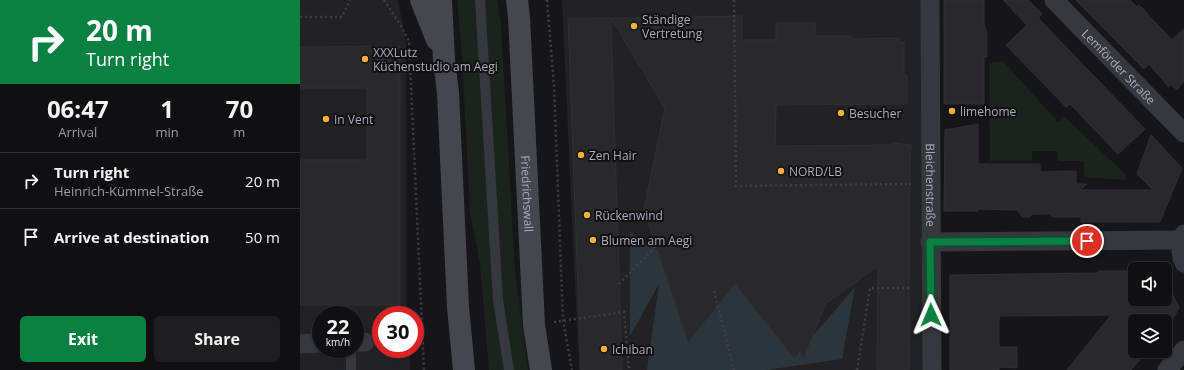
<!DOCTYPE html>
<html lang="en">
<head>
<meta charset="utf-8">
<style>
	body { margin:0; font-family:"Open Sans",sans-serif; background:#1e1e20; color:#f1f3f6; height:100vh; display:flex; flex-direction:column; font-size:15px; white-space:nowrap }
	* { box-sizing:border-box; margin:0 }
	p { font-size:13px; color:#9c9d9f }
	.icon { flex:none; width:22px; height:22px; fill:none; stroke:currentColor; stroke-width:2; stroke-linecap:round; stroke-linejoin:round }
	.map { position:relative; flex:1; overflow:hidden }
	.side { display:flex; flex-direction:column; background:#101012; width:300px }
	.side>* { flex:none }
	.guide { background:#0b8043; color:#fff; overflow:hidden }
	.fabs { position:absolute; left:828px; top:262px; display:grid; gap:8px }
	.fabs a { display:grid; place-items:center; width:44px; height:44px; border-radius:6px; background:#101012; box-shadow:0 1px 3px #0004,0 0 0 1px #303032; font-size:20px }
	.speed { position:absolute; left:12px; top:306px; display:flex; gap:8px; font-size:20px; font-weight:700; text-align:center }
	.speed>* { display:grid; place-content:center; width:52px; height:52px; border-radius:50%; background:#101012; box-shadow:0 1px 3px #0004,0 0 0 1px #303032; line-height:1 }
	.speed small { font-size:10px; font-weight:400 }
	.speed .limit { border:6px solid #d22; background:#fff; color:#111 }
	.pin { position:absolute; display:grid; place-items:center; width:34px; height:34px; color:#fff; margin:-17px; border:2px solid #fff; border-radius:50%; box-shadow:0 1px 4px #0007 }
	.me { position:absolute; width:44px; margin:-22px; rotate:359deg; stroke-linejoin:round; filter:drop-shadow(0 0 3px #0008) }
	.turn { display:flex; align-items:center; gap:14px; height:84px; padding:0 20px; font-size:18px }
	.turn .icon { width:52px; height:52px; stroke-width:2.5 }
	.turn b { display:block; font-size:28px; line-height:34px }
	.eta { display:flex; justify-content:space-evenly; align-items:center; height:68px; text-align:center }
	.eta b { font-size:24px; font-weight:700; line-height:28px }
	.primary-button { display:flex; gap:8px; margin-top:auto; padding:8px 20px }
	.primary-button a { flex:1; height:46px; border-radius:6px; background:#0b8043; color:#fff; font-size:16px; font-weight:700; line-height:46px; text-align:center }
	.primary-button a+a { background:#1e1e20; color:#f1f3f6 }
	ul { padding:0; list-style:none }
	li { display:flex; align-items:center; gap:12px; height:56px; padding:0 20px; border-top:1px solid #303032 }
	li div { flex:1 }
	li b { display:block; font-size:15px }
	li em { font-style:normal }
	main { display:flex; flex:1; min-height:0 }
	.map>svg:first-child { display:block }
	.built { fill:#222225; fill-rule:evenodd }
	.green { fill:#1c231d }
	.water { fill:#2c353c }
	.building { fill:#29292c; stroke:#303034 }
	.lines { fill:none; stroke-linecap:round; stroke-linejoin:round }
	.path { stroke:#3d3f44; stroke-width:2.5; stroke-dasharray:2 3; stroke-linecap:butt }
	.service { stroke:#37383d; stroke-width:10 }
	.minor { stroke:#37383d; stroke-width:19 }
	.secondary { stroke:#45474d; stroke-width:22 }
	.route-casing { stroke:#07532c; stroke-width:10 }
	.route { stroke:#0b8043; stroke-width:7 }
	.poi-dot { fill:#f2b134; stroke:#111113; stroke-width:1.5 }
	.labels { text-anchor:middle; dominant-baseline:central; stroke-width:4; stroke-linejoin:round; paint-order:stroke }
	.poi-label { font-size:12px; fill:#a8adb8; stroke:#111113; text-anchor:start }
	.street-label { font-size:12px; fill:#a8adb8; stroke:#111113 }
</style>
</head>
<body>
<main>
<section class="side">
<div class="guide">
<div class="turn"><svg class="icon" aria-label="right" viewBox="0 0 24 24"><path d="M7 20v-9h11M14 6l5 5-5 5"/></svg><div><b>20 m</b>Turn right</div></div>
</div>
<div class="eta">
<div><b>06:47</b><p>Arrival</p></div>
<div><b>1</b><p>min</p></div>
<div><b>70</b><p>m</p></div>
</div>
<ul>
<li><svg class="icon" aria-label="right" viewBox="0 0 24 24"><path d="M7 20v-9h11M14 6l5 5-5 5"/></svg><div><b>Turn right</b><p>Heinrich-Kümmel-Straße</p></div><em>20 m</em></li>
<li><svg class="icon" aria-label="arrive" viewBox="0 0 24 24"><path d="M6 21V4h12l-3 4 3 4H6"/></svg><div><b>Arrive at destination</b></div><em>50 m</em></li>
</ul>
<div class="primary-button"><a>Exit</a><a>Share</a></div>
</section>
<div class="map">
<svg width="884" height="370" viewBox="0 0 884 370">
	<rect width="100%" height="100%" fill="#161618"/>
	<!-- built -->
	<g class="built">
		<path d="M 0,0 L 98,0 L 106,44 L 107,315 L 81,315 L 81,349 L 109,349 L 110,370 L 0,370 ZM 21,315 L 55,315 L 55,349 L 21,349 Z"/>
		<path d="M 262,0 L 630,0 L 632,370 L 279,370 Z"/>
	</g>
	<!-- green -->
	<g class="green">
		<path d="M 157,0 L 197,0 L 201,24 L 215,271 L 228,370 L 189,370 L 180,264 L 170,211 L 162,56 Z"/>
		<path d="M 703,61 L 758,122 L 765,117 L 826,175 L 824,180 L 784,177 L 784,161 L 758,161 L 757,151 L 732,151 L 732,161 L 690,161 L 689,63 Z"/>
	</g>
	<!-- water -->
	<path class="water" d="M 330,232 L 358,251 L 388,342 L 435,284 L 494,358 L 555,287 L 542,359 L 466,370 L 347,370 L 359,284 L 330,336 Z"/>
	<!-- building -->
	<g class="building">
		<path d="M 644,0 L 684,0 L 684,24 L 687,33 L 687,57 L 684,57 L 684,104 L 644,104 Z"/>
		<path d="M 703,0 L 728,0 L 742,14 L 738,18 L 845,129 L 818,154 L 770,104 L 766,107 L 706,45 L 727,25 Z"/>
		<path d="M 776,0 L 830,0 L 837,7 L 839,5 L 872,40 L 884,29 L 884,81 L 877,90 L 871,84 L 869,87 L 849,64 L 844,69 Z"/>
		<path d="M 442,16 L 442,40 L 476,40 L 476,23 L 515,23 L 515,36 L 551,36 L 551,39 L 599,38 L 599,42 L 604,42 L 604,75 L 607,75 L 607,104 L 476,105 L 475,146 L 593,145 L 593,143 L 611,145 L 609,196 L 609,370 L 577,370 L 578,266 L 525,304 L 504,358 L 498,349 L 494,358 L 435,284 L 388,342 L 344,209 L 365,108 L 311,18 L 322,370 L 281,370 L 268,19 Z"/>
		<path d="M 100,46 L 100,305 L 0,305 L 0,160 L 67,160 L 67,88 L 0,88 L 0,47 Z"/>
		<path d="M 678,124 L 678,164 L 740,164 L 740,172 L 776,171 L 776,184 L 787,184 L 780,190 L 853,190 L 837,174 L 851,135 L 882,168 L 860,222 L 781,222 L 781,217 L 753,217 L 749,214 L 733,214 L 730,217 L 723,217 L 717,210 L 678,209 L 678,211 L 644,211 L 645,130 Z"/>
		<path d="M 799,271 L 835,271 L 835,299 L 865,299 L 865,275 L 875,300 L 879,307 L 875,315 L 872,318 L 865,326 L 865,321 L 835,321 L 835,351 L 847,351 L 831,370 L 767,370 L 811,315 L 699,316 L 699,347 L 717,347 L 717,368 L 699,367 L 699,370 L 650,370 L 650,275 L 799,273 Z"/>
	</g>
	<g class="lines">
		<!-- path -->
		<g class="path">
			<path d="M 84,0 L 101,26 L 109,41 L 124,370"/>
			<path d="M 247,0 L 254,86 L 263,320 L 272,370"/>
			<path d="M 434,0 L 436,186 L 611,184"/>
			<path d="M 0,17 L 42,17 L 50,0"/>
			<path d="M 319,284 L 356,246"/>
			<path d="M 414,291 L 434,370"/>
			<path d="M 254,322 L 324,312 L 329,370"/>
			<path d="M 115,340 L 122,340"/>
			<path d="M 557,370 L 570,288 L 612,288"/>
		</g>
		<!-- service -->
		<g class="service">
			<path d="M 180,0 L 198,300 L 209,370"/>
			<path d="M 51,370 L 51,349"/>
		</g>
		<!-- minor -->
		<g class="minor">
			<path id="s1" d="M 630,0 L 632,370"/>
			<path id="s2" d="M 754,0 L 884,133"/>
			<path d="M 884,234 C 880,242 880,255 884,263"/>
			<path d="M 630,242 L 881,240"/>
			<path d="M 55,342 L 65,342"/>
			<path d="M 0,344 L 21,343"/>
			<path d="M 867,370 L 884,350"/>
		</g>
		<!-- secondary -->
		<g class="secondary">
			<path d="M 121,0 L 137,40"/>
			<path d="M 141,0 L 144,60 L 148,93 L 158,307 L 164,370"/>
			<path id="s3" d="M 217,0 L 219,17 L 234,325 L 241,370"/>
		</g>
	</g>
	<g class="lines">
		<!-- route casing -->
		<g class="route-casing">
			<path id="route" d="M 631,315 L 630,242 L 787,241"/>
		</g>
		<!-- route -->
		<use href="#route" class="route"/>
	</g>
	<!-- markers -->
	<g class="poi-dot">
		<circle cx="334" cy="26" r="4"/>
		<circle cx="65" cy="59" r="4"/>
		<circle cx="652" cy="111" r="4"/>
		<circle cx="541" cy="113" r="4"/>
		<circle cx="26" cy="119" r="4"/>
		<circle cx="281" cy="155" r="4"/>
		<circle cx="481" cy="171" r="4"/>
		<circle cx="287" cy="215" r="4"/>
		<circle cx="293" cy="240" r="4"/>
		<circle cx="304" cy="349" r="4"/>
	</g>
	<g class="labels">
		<!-- poi labels -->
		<g class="poi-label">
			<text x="342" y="19">Ständige<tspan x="342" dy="14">Vertretung</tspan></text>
			<text x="73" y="52">XXXLutz<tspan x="73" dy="14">Küchenstudio am Aegi</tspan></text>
			<text x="660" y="111">limehome</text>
			<text x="549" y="113">Besucher</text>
			<text x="34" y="119">In Vent</text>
			<text x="289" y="155">Zen Hair</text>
			<text x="489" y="171">NORD/LB</text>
			<text x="295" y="215">Rückenwind</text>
			<text x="301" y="240">Blumen am Aegi</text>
			<text x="312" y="349">Ichiban</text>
		</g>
		<!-- street labels -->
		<g class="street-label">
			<text stroke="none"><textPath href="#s2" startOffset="93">Lemförder Straße</textPath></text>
			<text stroke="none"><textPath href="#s1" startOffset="185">Bleichenstraße</textPath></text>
			<text stroke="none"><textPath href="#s3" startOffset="194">Friedrichswall</textPath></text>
		</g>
	</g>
</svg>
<div class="fabs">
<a><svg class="icon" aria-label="sound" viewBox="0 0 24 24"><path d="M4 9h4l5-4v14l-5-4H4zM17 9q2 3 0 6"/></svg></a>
<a><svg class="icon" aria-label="layers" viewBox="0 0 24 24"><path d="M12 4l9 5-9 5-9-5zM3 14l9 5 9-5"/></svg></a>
</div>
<div class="speed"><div>22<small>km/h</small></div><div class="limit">30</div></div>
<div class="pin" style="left:787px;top:241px;background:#d93025"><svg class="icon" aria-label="arrive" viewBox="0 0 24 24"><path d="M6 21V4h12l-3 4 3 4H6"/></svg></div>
<svg class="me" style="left:631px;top:315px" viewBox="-20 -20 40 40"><path d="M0-17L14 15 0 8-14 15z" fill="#0b8043" stroke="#fff" stroke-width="4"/></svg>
</div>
</main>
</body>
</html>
